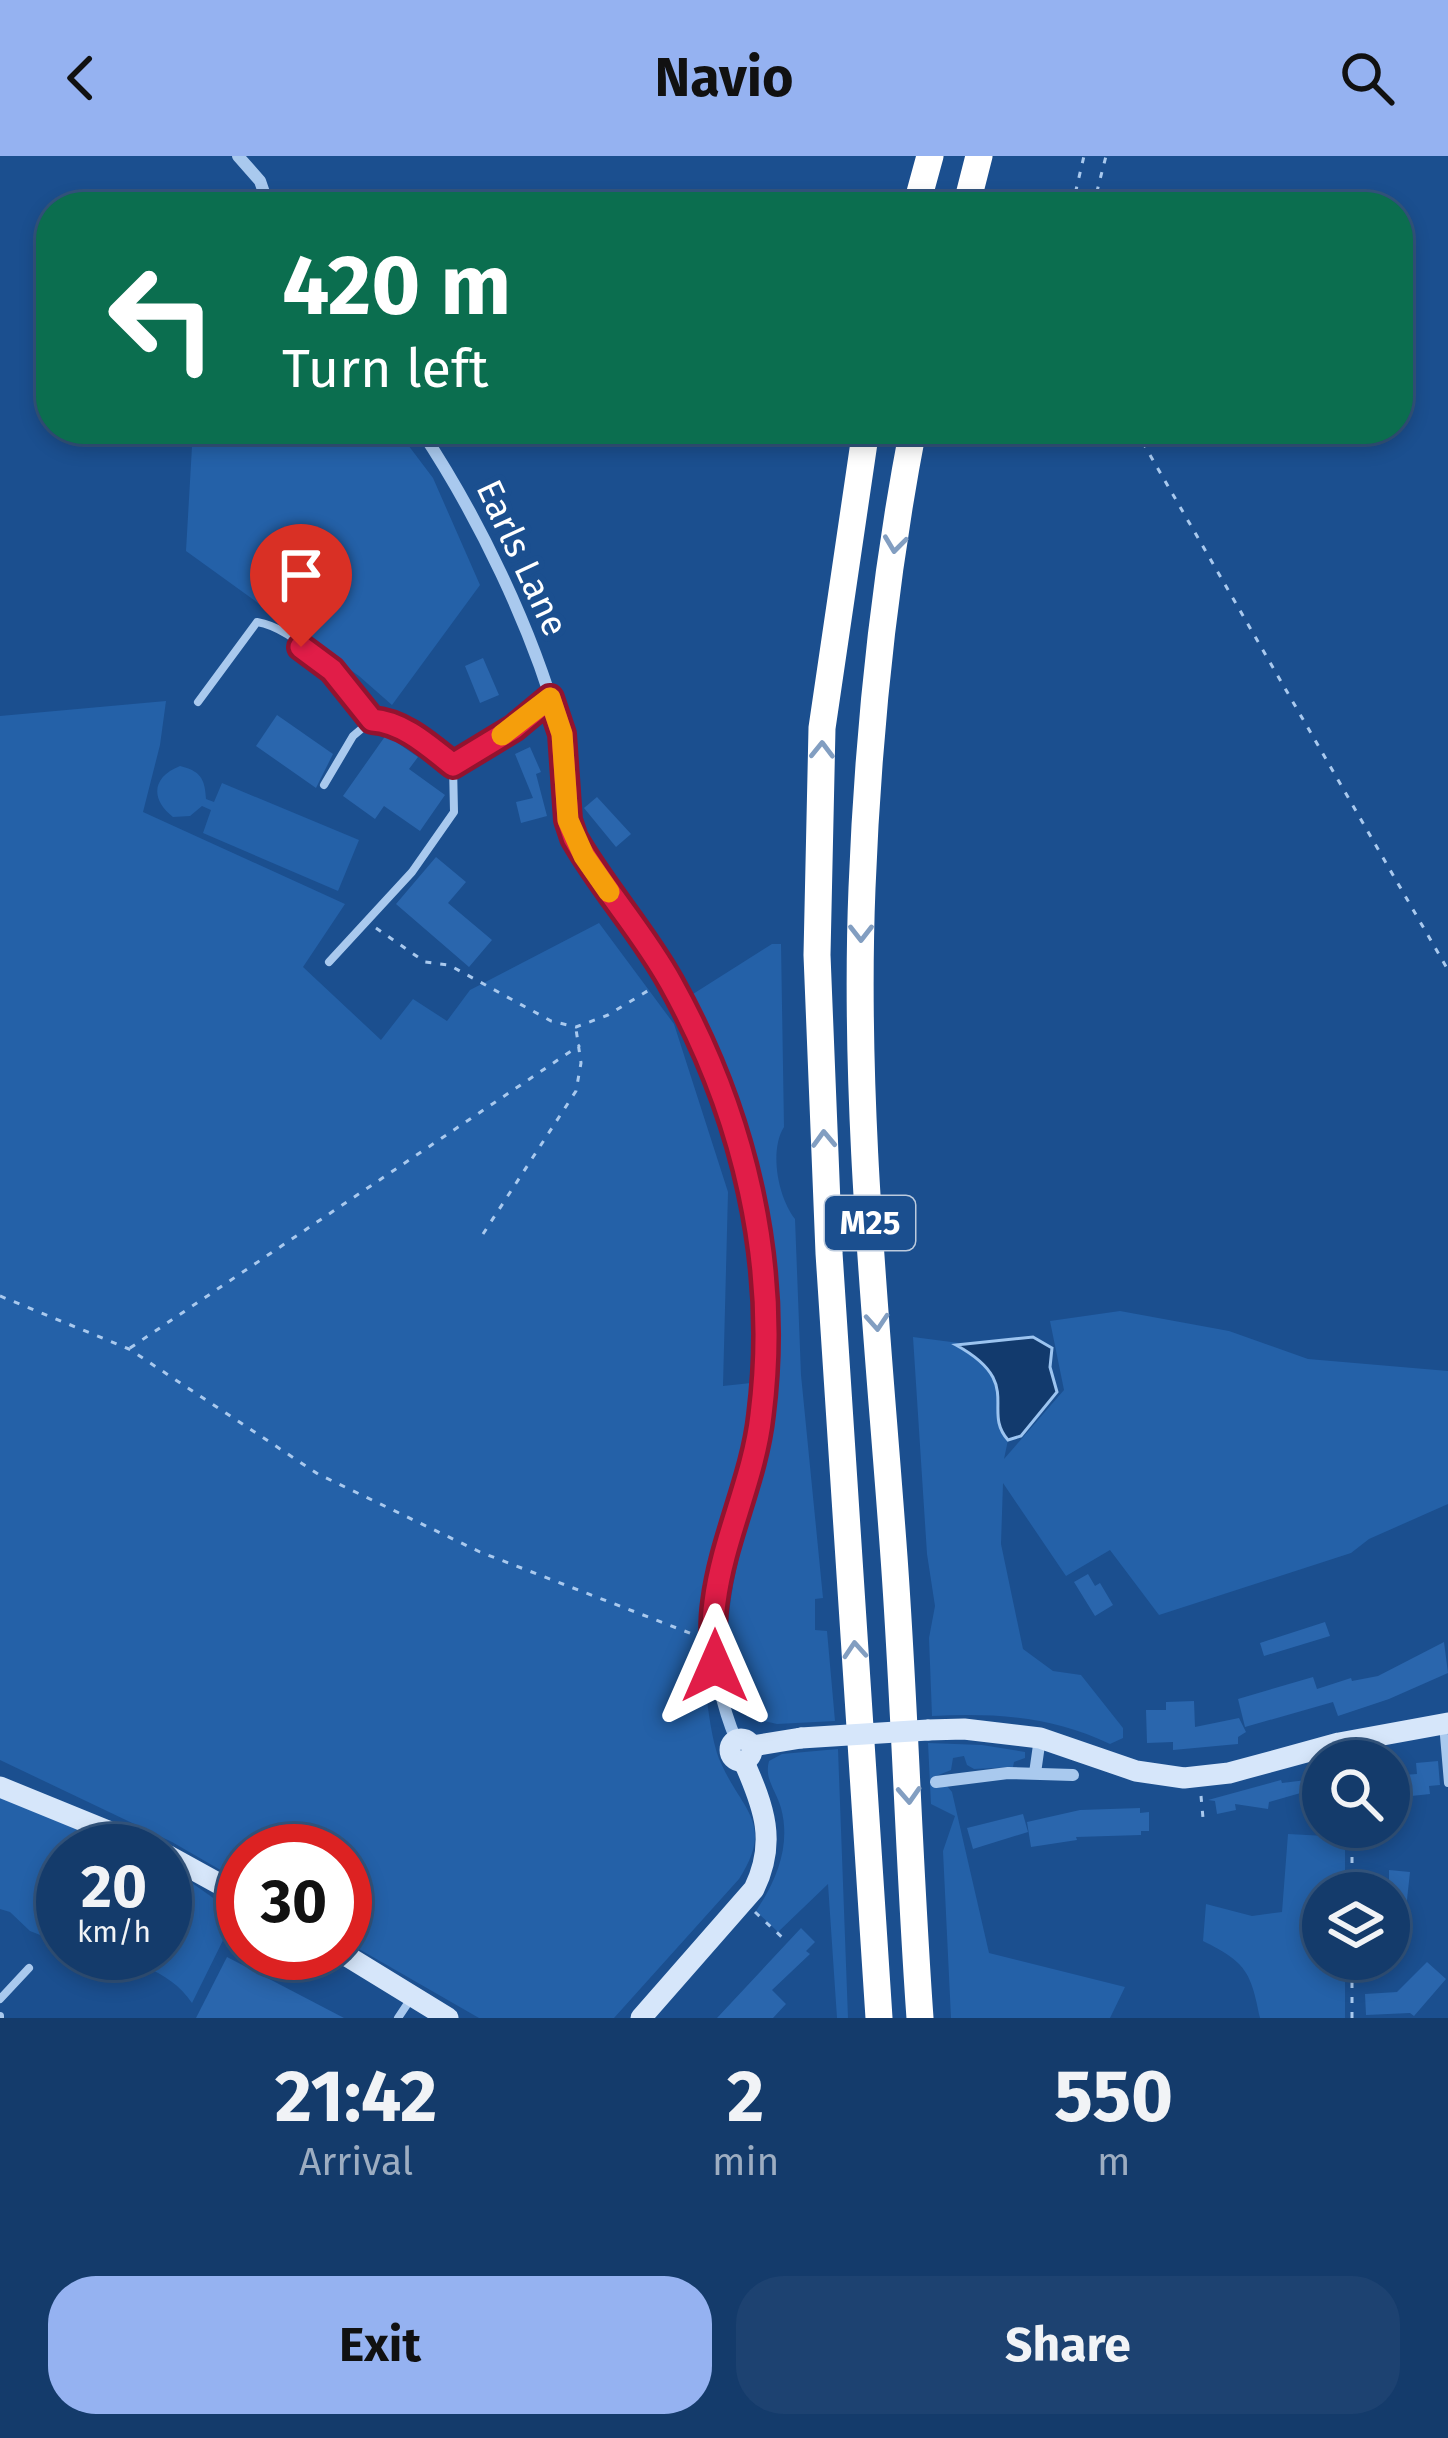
<!DOCTYPE html>
<html lang="en">
<head>
<meta charset="utf-8">
<style>
	body { margin:0; font-family:"Fira Sans",sans-serif; background:#1d4271; color:#f1f3f6; height:100vh; display:flex; flex-direction:column; font-size:45px; white-space:nowrap }
	* { box-sizing:border-box; margin:0 }
	p { font-size:39px; color:#9dadc1 }
	.icon { flex:none; width:66px; height:66px; fill:none; stroke:currentColor; stroke-width:2; stroke-linecap:round; stroke-linejoin:round }
	.map { position:relative; height:1862px; overflow:hidden }
	.sheet { display:flex; flex-direction:column; background:#143b6b; flex:1 }
	.sheet>* { flex:none }
	.guide { position:absolute; left:36px; top:36px; width:1377px; height:252px; border-radius:48px; box-shadow:0 6px 18px #0003,0 0 0 3px #33557e; background:#0b6e4f; color:#fff; overflow:hidden }
	.buttons { position:absolute; left:1302px; top:1584px; display:grid; gap:24px }
	.buttons a { display:grid; place-items:center; width:108px; height:108px; border-radius:50%; background:#143b6b; box-shadow:0 6px 18px #0003,0 0 0 3px #33557e; font-size:60px }
	.speed { position:absolute; left:36px; top:1668px; display:flex; gap:24px; font-size:60px; font-weight:700; text-align:center }
	.speed>* { display:grid; place-content:center; width:156px; height:156px; border-radius:50%; background:#143b6b; box-shadow:0 6px 18px #0003,0 0 0 3px #33557e; line-height:1 }
	.speed small { font-size:30px; font-weight:400 }
	.speed .limit { border:18px solid #d22; background:#fff; color:#111 }
	.pin { position:absolute; display:grid; place-items:center; width:102px; height:102px; color:#fff; margin:-123px -51px; border-radius:50% 50% 50% 0; rotate:-45deg; box-shadow:0 0 12px #0007 }
	.pin .icon { rotate:45deg }
	.me { position:absolute; width:132px; margin:-66px; rotate:0deg; stroke-linejoin:round; filter:drop-shadow(0 0 9px #0008) }
	.turn { display:flex; align-items:center; gap:42px; height:252px; padding:0 48px; font-size:54px }
	.turn .icon { width:156px; height:156px; stroke-width:2.5 }
	.turn b { display:block; font-size:84px; line-height:102px }
	.eta { display:flex; justify-content:space-evenly; align-items:center; height:204px; text-align:center }
	.eta b { font-size:72px; font-weight:700; line-height:84px }
	.action { display:flex; gap:24px; margin-top:auto; padding:24px 48px }
	.action a { flex:1; height:138px; border-radius:48px; background:#95b2f1; color:#111; font-size:48px; font-weight:700; line-height:138px; text-align:center }
	.action a+a { background:#1d4271; color:#f1f3f6 }
	header { display:flex; justify-content:space-between; align-items:center; height:156px; padding:0 48px; background:#95b2f1; color:#111; font-size:54px; font-weight:700 }
	.map>svg:first-child { display:block }
	.green { fill:#2461a8 }
	.water { fill:#123a6d; stroke:#9cc4f0; stroke-width:3 }
	.building { fill:#2a66ad }
	.lines { fill:none; stroke-linecap:round; stroke-linejoin:round }
	.path { stroke:#a9c9ee; stroke-width:3; stroke-dasharray:6 9; stroke-linecap:butt }
	.lane { stroke:#a9c9ee; stroke-width:8 }
	.street { stroke:#a9c9ee; stroke-width:12 }
	.secondary { stroke:#d6e6fa; stroke-width:21 }
	.highway { stroke:#fff; stroke-width:27 }
	.secondary-bridge { stroke:#d6e6fa; stroke-width:21 }
	.oneway { stroke:#829ec1 }
	.route-casing { stroke:#92132f; stroke-width:30 }
	.route { stroke:#e11d48; stroke-width:21 }
	.slow { stroke:#f59e0b; stroke-width:21 }
	.labels { text-anchor:middle; dominant-baseline:central; stroke-width:12; stroke-linejoin:round; paint-order:stroke }
	.shield { fill:#1b4f8f; stroke:#bbcadd; stroke-width:3 }
	.shield-label { font-size:33px; font-weight:bold; fill:#fff }
	.street-label { font-size:36px; fill:#fff; stroke:#1b4f8f }
</style>
</head>
<body>
<header><svg class="icon" aria-label="back" viewBox="0 0 24 24"><path d="M15 5l-7 7 7 7"/></svg>Navio<svg class="icon" aria-label="search" viewBox="0 0 24 24"><circle cx="10" cy="10" r="6"/><path d="M15 15l6 6"/></svg></header>
<div class="map">
<svg width="1448" height="1862" viewBox="0 0 1448 1862">
	<rect width="100%" height="100%" fill="#1b4f8f"/>
	<!-- green -->
	<g class="green">
		<path d="M 193,273 L 396,273 L 433,322 L 480,429 L 392,549 L 359,520 L 186,395 Z"/>
		<path d="M 166,545 L 160,589 L 143,656 L 345,748 L 303,811 L 381,884 L 413,843 L 447,865 L 470,834 L 599,767 L 674,868 L 728,1036 L 723,1230 L 751,1227 C 748,1267 742,1306 732,1346 C 719,1402 696,1448 703,1507 C 706,1534 710,1584 721,1607 C 742,1655 775,1667 739,1723 L 614,1862 L 479,1862 L 345,1785 L 345,1695 L 243,1695 L 243,1727 L 172,1686 L 0,1604 L 0,560 Z"/>
		<path d="M 180,610 C 200,615 205,622 206,643 L 214,646 L 222,627 L 359,684 L 338,735 L 203,677 L 211,654 L 202,650 L 190,660 L 173,661 C 150,643 152,621 180,610 Z"/>
		<path d="M 772,788 L 781,788 L 784,971 C 769,995 778,1041 795,1063 L 801,1219 L 823,1442 L 815,1443 L 815,1474 L 827,1475 L 835,1565 L 777,1568 L 747,1561 C 704,1493 744,1389 759,1319 C 770,1271 777,1223 777,1173 C 779,1053 741,946 693,838 Z"/>
		<path d="M 1120,1155 L 1229,1175 L 1308,1203 L 1448,1215 L 1448,1348 L 1369,1383 L 1351,1397 L 1159,1459 L 1110,1394 L 1066,1420 L 1003,1327 L 1001,1388 L 1023,1493 L 1053,1515 L 1081,1519 L 1123,1572 L 1123,1582 L 1110,1588 C 1052,1560 995,1557 932,1560 L 929,1482 L 935,1450 L 927,1398 L 913,1181 L 959,1187 L 956,1189 C 1023,1221 982,1256 1008,1284 L 1004,1303 L 1064,1234 L 1050,1165 Z"/>
		<path d="M 928,1587 L 982,1589 L 1025,1596 L 1025,1602 L 1014,1606 L 1013,1611 L 974,1613 L 967,1609 L 964,1600 L 953,1602 L 951,1614 L 936,1620 L 937,1632 L 947,1630 L 952,1636 L 989,1797 L 1125,1831 L 1110,1862 L 951,1862 L 943,1695 L 955,1660 L 931,1648 Z"/>
		<path d="M 838,1593 L 848,1862 L 837,1862 L 828,1728 L 778,1776 L 756,1755 C 777,1724 791,1689 781,1652 C 776,1634 764,1623 769,1605 L 782,1598 Z"/>
		<path d="M 0,1637 L 135,1695 L 63,1695 L 63,1788 L 30,1775 L 10,1756 L 0,1753 Z"/>
		<path d="M 1288,1678 L 1345,1681 L 1345,1737 L 1323,1737 L 1323,1803 L 1345,1803 L 1345,1862 L 1260,1862 C 1251,1816 1246,1806 1203,1785 L 1206,1748 L 1252,1760 L 1282,1756 Z"/>
		<path d="M 165,1708 L 236,1758 L 192,1847 C 169,1812 124,1802 84,1797 L 165,1797 Z"/>
	</g>
	<!-- water -->
	<path class="water" d="M 1033,1181 L 1052,1192 L 1050,1211 L 1057,1236 L 1021,1280 L 1008,1284 C 981,1254 1025,1227 956,1189 Z"/>
	<!-- building -->
	<g class="building">
		<path d="M 483,502 L 499,539 L 480,547 L 465,510 Z"/>
		<path d="M 277,559 L 333,598 L 316,632 L 256,590 Z"/>
		<path d="M 386,579 L 418,601 L 409,613 L 445,639 L 420,675 L 384,650 L 375,663 L 343,640 Z"/>
		<path d="M 530,591 L 541,616 L 536,618 L 547,660 L 521,667 L 516,646 L 533,642 L 515,598 Z"/>
		<path d="M 597,641 L 631,678 L 616,691 L 584,652 Z"/>
		<path d="M 436,701 L 466,726 L 448,747 L 492,784 L 469,811 L 396,748 Z"/>
		<path d="M 1088,1418 L 1095,1430 L 1100,1427 L 1113,1449 L 1095,1460 L 1074,1426 Z"/>
		<path d="M 1325,1466 L 1330,1480 L 1264,1500 L 1260,1487 Z"/>
		<path d="M 1444,1486 L 1448,1517 L 1389,1543 L 1338,1560 L 1333,1546 L 1245,1571 L 1238,1543 L 1313,1521 L 1317,1533 L 1351,1522 L 1352,1525 L 1378,1520 Z"/>
		<path d="M 1194,1545 L 1195,1571 L 1239,1562 L 1246,1576 L 1238,1581 L 1238,1588 L 1173,1594 L 1173,1586 L 1147,1587 L 1146,1554 L 1166,1554 L 1166,1546 Z"/>
		<path d="M 1438,1605 L 1440,1629 L 1429,1630 L 1430,1638 L 1402,1641 L 1402,1649 L 1389,1650 L 1389,1620 L 1417,1618 L 1416,1607 Z"/>
		<path d="M 1323,1622 L 1323,1640 L 1312,1641 L 1311,1634 L 1269,1646 L 1268,1653 L 1235,1648 L 1236,1654 L 1217,1658 L 1215,1645 L 1208,1644 L 1281,1624 L 1282,1627 Z"/>
		<path d="M 1140,1652 L 1140,1657 L 1149,1656 L 1149,1675 L 1141,1675 L 1141,1679 L 1076,1681 L 1077,1684 L 1031,1691 L 1027,1666 L 1080,1654 Z"/>
		<path d="M 1023,1658 L 1028,1676 L 973,1693 L 967,1672 Z"/>
		<path d="M 1389,1714 L 1410,1716 L 1406,1753 L 1389,1751 Z"/>
		<path d="M 801,1772 L 815,1786 L 806,1795 L 810,1798 L 772,1834 L 786,1848 L 773,1862 L 717,1862 Z"/>
		<path d="M 227,1801 L 344,1862 L 196,1862 Z"/>
		<path d="M 1427,1806 L 1446,1823 L 1414,1860 L 1410,1857 L 1366,1859 L 1365,1838 L 1397,1836 Z"/>
	</g>
	<g class="lines">
		<!-- path -->
		<g class="path">
			<path d="M 1072,51 L 1084,0"/>
			<path d="M 1093,51 L 1106,0"/>
			<path d="M 1135,273 L 1448,814"/>
			<path d="M 376,772 L 425,806 L 449,809 L 551,865 L 576,871 L 608,859 L 654,831"/>
			<path d="M 483,1078 L 576,935 L 581,907 L 576,873"/>
			<path d="M 0,1140 L 129,1193 L 318,1318 L 480,1396 L 700,1481"/>
			<path d="M 130,1192 L 580,889"/>
			<path d="M 1201,1640 L 1203,1662"/>
			<path d="M 1352,1737 L 1352,1671"/>
			<path d="M 755,1756 L 785,1784"/>
			<path d="M 1352,1862 L 1352,1803"/>
		</g>
		<!-- lane -->
		<g class="lane">
			<path d="M 198,546 L 257,466 C 300,473 346,531 372,564"/>
			<path d="M 324,629 L 353,580 L 372,564 C 403,565 430,590 453,609"/>
			<path d="M 329,806 L 412,716 L 454,656 L 453,609 L 514,573 L 550,543"/>
			<path d="M 1443,1568 L 1448,1627"/>
			<path d="M 0,1843 L 29,1812"/>
			<path d="M 0,1860 L 0,1862"/>
			<path d="M 398,1862 L 410,1844"/>
		</g>
		<!-- street -->
		<g class="street">
			<path d="M 238,0 L 260,25 L 269,51"/>
			<path d="M 420,273 C 478,360 532,472 560,573 C 570,609 563,647 574,682 C 602,733 642,776 671,826 C 746,958 776,1105 762,1256 C 749,1384 680,1448 736,1584"/>
			<path d="M 1035,1617 L 1040,1582"/>
			<path d="M 936,1626 L 1008,1617 L 1073,1619"/>
		</g>
		<!-- secondary -->
		<g class="secondary">
			<path d="M 928,1574 L 964,1573 L 1040,1582 L 1136,1615 L 1184,1622 L 1229,1617 L 1339,1587 L 1448,1567"/>
			<circle cx="741" cy="1594" r="11"/>
			<path d="M 752,1590 L 801,1582"/>
			<path d="M 0,1631 L 157,1695"/>
			<path d="M 165,1698 L 243,1741"/>
			<path d="M 342,1797 L 448,1862"/>
			<path d="M 641,1862 L 754,1733 C 777,1686 764,1651 744,1606"/>
		</g>
		<!-- highway -->
		<g class="highway">
			<path d="M 916,51 L 930,0"/>
			<path d="M 966,51 L 979,0"/>
			<path d="M 866,273 L 822,572 L 817,799 L 829,1097 L 879,1862"/>
			<path d="M 913,273 C 884,423 868,579 862,732 C 853,954 878,1179 894,1401 C 905,1554 909,1709 920,1862"/>
		</g>
		<!-- secondary-bridge -->
		<path class="secondary-bridge" d="M 801,1582 L 928,1574"/>
	</g>
	<!-- one-way arrows -->
	<defs><path id="oneway-chevron" d="M-2-3.5L2.5 0L-2 3.5" fill="none" stroke-width="1.6" stroke-linecap="round" stroke-linejoin="round" transform="scale(3)"/></defs>
	<g class="oneway">
		<use href="#oneway-chevron" transform="translate(895 388) rotate(97)"/>
		<use href="#oneway-chevron" transform="translate(822 594) rotate(-89)"/>
		<use href="#oneway-chevron" transform="translate(861 777) rotate(90)"/>
		<use href="#oneway-chevron" transform="translate(824 983) rotate(-92)"/>
		<use href="#oneway-chevron" transform="translate(877 1166) rotate(86)"/>
		<use href="#oneway-chevron" transform="translate(855 1494) rotate(-94)"/>
		<use href="#oneway-chevron" transform="translate(909 1639) rotate(87)"/>
	</g>
	<g class="lines">
		<!-- route casing -->
		<g class="route-casing">
			<path id="route" d="M 301,491 L 332,514 L 372,564 C 403,566 429,590 453,609 L 514,572 L 550,542 L 562,578 L 568,664 L 574,682 C 603,733 643,776 671,827 C 744,958 780,1108 761,1259 C 754,1323 723,1382 715,1446 C 712,1467 713,1489 715,1510"/>
		</g>
		<!-- route -->
		<use href="#route" class="route"/>
		<!-- slow -->
		<path class="slow" d="M 502,579 L 550,542 L 562,578 L 568,664 L 584,700 L 609,736"/>
	</g>
	<g class="labels">
		<!-- shield labels -->
		<rect class="shield" x="825" y="1040" width="90" height="54" rx="9"/>
		<g class="shield-label">
			<text x="870" y="1067">M25</text>
		</g>
		<!-- street labels -->
		<g class="street-label">
			<text transform="translate(522 402) rotate(65)">Earls Lane</text>
		</g>
	</g>
</svg>
<div class="buttons">
<a><svg class="icon" aria-label="search" viewBox="0 0 24 24"><circle cx="10" cy="10" r="6"/><path d="M15 15l6 6"/></svg></a>
<a><svg class="icon" aria-label="layers" viewBox="0 0 24 24"><path d="M12 4l9 5-9 5-9-5zM3 14l9 5 9-5"/></svg></a>
</div>
<div class="speed"><div>20<small>km/h</small></div><div class="limit">30</div></div>
<div class="pin" style="left:301px;top:491px;background:#d93025"><svg class="icon" aria-label="arrive" viewBox="0 0 24 24"><path d="M6 21V4h12l-3 4 3 4H6"/></svg></div>
<svg class="me" style="left:715px;top:1510px" viewBox="-20 -20 40 40"><path d="M0-17L14 15 0 8-14 15z" fill="#e11d48" stroke="#fff" stroke-width="4"/></svg>
<div class="guide">
<div class="turn"><svg class="icon" aria-label="left" viewBox="0 0 24 24"><path d="M17 20v-9H6M10 6l-5 5 5 5"/></svg><div><b>420 m</b>Turn left</div></div>
</div>
</div>
<section class="sheet">
<div class="eta">
<div><b>21:42</b><p>Arrival</p></div>
<div><b>2</b><p>min</p></div>
<div><b>550</b><p>m</p></div>
</div>
<div class="action"><a>Exit</a><a>Share</a></div>
</section>
</body>
</html>
